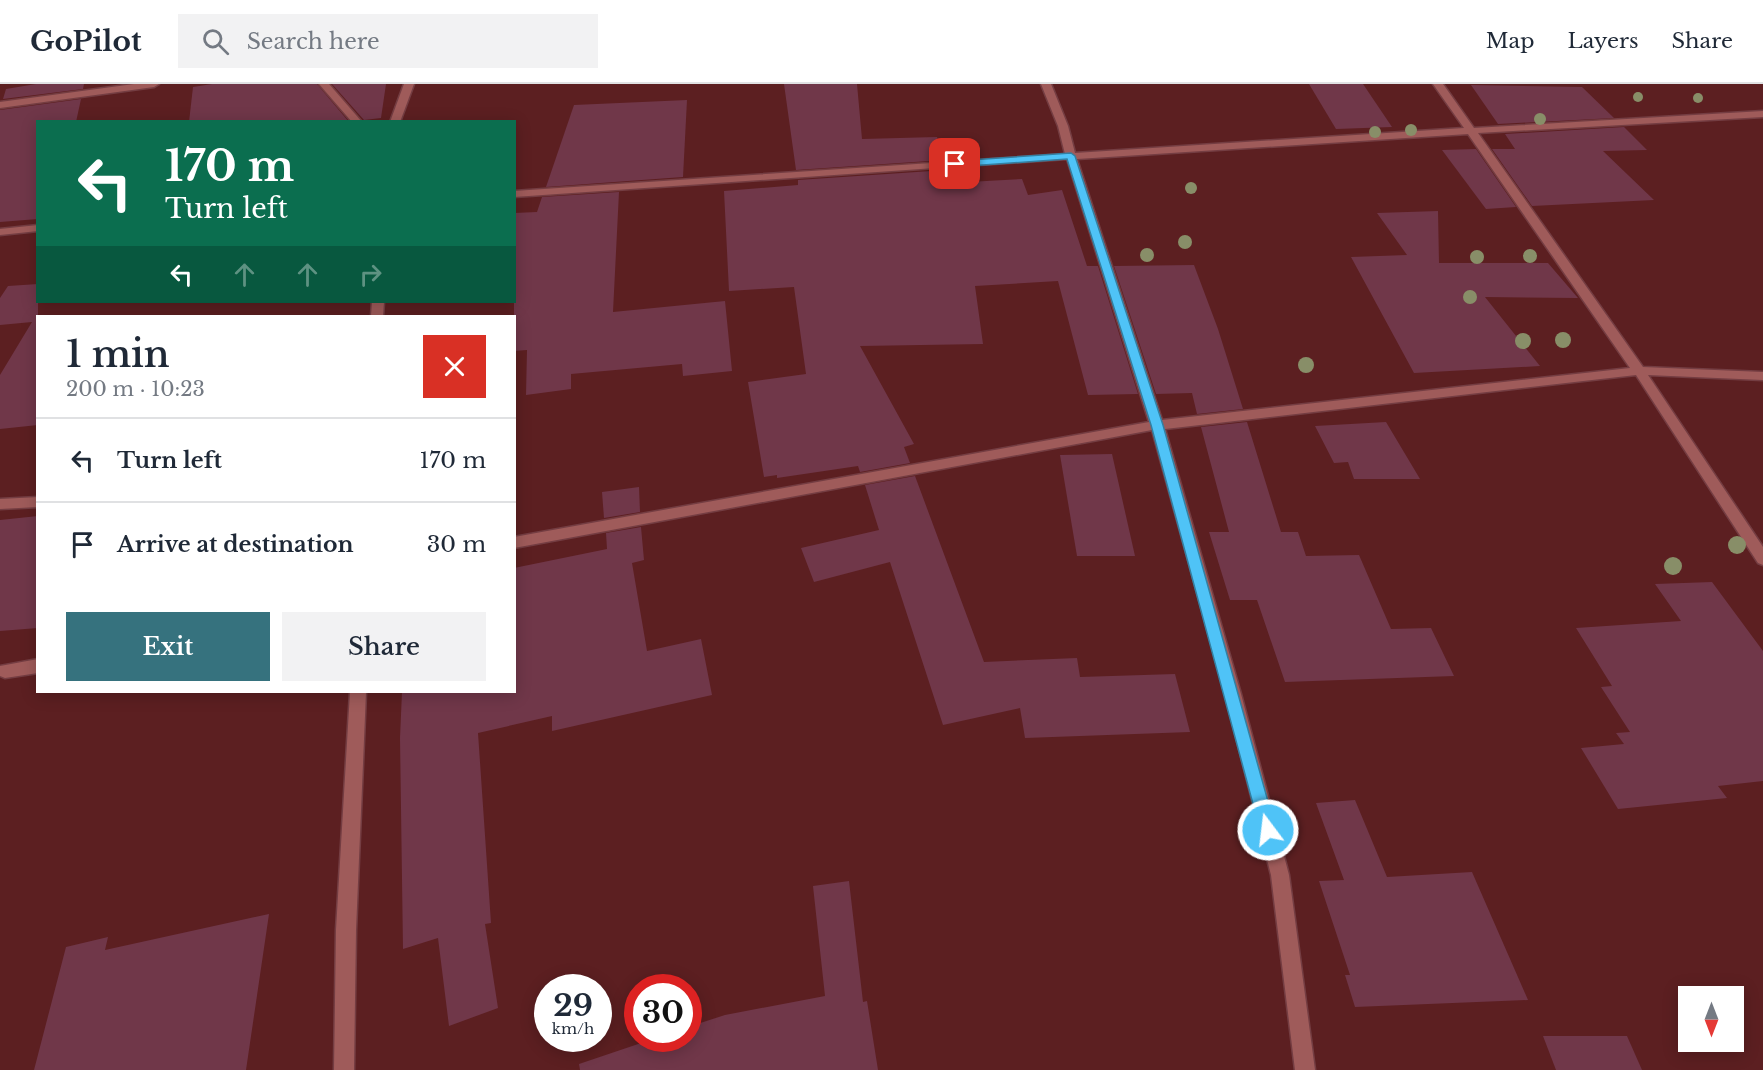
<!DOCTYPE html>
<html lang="en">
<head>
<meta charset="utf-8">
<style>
	body { margin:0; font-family:"Libre Baskerville",serif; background:#f2f2f3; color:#1f2937; height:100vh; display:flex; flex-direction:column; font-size:22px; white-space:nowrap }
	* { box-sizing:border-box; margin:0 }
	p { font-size:20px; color:#747a83 }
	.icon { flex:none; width:33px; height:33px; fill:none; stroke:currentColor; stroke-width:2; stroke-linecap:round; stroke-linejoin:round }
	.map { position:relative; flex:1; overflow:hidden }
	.panel { position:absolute; left:36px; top:231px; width:480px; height:378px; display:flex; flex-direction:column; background:#fff; border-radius:0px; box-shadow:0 3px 15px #0003 }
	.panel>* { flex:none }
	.banner { position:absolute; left:36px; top:36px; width:480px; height:183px; border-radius:0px; box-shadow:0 3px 15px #0003; background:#0b6e4f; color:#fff; overflow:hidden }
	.needle { width:39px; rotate:180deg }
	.buttons { position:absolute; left:1678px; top:902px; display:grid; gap:12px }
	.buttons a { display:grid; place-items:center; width:66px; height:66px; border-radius:0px; background:#fff; box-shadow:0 3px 15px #0003; font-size:30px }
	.speed { position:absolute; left:534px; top:890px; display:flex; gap:12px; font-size:30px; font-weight:700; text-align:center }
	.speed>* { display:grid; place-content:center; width:78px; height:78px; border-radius:50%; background:#fff; box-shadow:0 3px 15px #0003; line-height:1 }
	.speed small { font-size:15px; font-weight:400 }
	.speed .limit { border:9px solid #d22; background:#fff; color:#111 }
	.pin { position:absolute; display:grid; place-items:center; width:51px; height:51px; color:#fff; margin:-26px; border-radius:12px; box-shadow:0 3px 9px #0006 }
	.me { position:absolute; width:66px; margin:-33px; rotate:345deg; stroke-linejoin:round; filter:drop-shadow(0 0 4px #0008) }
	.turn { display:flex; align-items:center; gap:21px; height:126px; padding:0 30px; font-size:27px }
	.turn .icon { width:78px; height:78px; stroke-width:2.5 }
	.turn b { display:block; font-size:42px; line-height:51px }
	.lanes { display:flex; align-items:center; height:57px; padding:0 30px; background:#0003; justify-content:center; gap:30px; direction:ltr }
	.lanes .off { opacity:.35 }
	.round { display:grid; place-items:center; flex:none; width:63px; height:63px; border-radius:0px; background:#f2f2f3 }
	.summary { display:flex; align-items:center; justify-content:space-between; height:102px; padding:0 30px }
	h1 { font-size:36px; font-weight:600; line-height:45px }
	.primary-button { display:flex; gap:12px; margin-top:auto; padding:12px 30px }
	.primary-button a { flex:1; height:69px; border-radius:0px; background:#36727e; color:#fff; font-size:24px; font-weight:600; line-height:69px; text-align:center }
	.primary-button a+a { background:#f2f2f3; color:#1f2937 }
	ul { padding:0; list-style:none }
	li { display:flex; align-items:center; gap:18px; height:84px; padding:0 30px; border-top:2px solid #e0e1e3 }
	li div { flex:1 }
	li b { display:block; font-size:22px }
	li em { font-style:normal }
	header { display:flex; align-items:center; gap:36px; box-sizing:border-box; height:84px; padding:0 30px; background:#fff; border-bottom:2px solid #e0e1e3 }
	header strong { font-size:28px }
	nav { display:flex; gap:33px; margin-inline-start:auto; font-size:21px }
	.search { width:420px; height:54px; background:#f2f2f3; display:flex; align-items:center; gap:15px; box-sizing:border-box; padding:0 21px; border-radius:0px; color:#747a83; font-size:22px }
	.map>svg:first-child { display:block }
	.building { fill:#703749 }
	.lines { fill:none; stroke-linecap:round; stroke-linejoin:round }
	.minor-casing { stroke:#743d42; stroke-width:3 }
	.minor { fill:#9f5b5a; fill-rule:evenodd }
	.tree { fill:#888e68 }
	.route { fill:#4fc3f7; stroke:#337fa1; stroke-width:1.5 }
</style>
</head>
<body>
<header>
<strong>GoPilot</strong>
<div class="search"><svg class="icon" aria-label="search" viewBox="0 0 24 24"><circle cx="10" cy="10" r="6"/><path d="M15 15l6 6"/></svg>Search here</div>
<nav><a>Map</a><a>Layers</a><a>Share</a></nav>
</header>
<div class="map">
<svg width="1763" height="986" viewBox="0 0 1763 986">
	<rect width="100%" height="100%" fill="#5c1f21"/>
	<!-- building -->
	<g class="building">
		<path d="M 36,0 L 84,0 L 83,5 L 3,15 L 6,5 Z"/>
		<path d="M 212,0 L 317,0 L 349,38 L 189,38 L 193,3 Z"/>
		<path d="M 332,0 L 386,0 L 381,34 L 364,36 Z"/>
		<path d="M 784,0 L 857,0 L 862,55 L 937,53 L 944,76 L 796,86 Z"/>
		<path d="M 1309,0 L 1363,0 L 1392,43 L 1336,45 Z"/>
		<path d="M 1471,1 L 1582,3 L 1614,34 L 1498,40 Z"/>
		<path d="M 81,15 L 76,38 L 38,38 L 38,135 L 0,138 L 0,26 Z"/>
		<path d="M 687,16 L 683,93 L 546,103 L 574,21 Z"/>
		<path d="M 1624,43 L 1647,66 L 1603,67 L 1654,116 L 1532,122 L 1492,65 L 1515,65 L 1505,50 Z"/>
		<path d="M 1476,65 L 1516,123 L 1486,125 L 1442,66 Z"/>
		<path d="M 946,86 L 950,99 L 1022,95 L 1028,111 L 1062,106 L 1087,182 L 1098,182 L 1138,310 L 1088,311 L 1058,197 L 975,202 L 983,260 L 860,262 L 914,360 L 904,363 L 910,379 L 860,388 L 858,382 L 777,394 L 777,391 L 764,393 L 748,298 L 806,290 L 794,203 L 729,207 L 724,107 L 798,101 L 798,96 Z"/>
		<path d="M 619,108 L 613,228 L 725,217 L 732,287 L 683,292 L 682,280 L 571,290 L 571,305 L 526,311 L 527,266 L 514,267 L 514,129 L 537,128 L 542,113 Z"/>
		<path d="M 1438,127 L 1439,179 L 1548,179 L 1578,214 L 1485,213 L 1540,282 L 1414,289 L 1351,173 L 1407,171 L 1377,129 Z"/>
		<path d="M 1194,181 L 1218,245 L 1243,325 L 1197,330 L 1192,309 L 1156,310 L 1114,182 Z"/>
		<path d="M 38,200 L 38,341 L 0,345 L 0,291 L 32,238 L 0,241 L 0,214 L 8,202 Z"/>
		<path d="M 1247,338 L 1281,448 L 1298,448 L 1306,472 L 1359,471 L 1391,545 L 1431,544 L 1454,592 L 1285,598 L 1257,516 L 1230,516 L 1209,448 L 1229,448 L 1201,343 Z"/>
		<path d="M 1386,338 L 1420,395 L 1354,395 L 1348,378 L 1334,379 L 1315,342 Z"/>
		<path d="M 1112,370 L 1135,472 L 1077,472 L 1060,371 Z"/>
		<path d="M 915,392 L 984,578 L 1077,574 L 1080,593 L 1175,590 L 1190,648 L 1025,654 L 1020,624 L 943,641 L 890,478 L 814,498 L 801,464 L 879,446 L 865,401 Z"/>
		<path d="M 639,403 L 640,428 L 604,434 L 602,408 Z"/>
		<path d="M 38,432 L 38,544 L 0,547 L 0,436 Z"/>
		<path d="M 641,443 L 644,476 L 632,479 L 647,567 L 701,555 L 712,611 L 552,647 L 552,632 L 478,649 L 491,839 L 485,840 L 498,924 L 449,942 L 438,854 L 403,865 L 400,654 L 402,608 L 514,608 L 514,484 L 607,465 L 606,449 Z"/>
		<path d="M 1712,498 L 1763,567 L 1763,697 L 1718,702 L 1727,714 L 1618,725 L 1581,664 L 1624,660 L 1616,649 L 1630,648 L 1601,603 L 1612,602 L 1576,544 L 1681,537 L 1655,500 Z"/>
		<path d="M 1355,716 L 1387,793 L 1472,788 L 1528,916 L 1355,923 L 1345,891 L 1350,891 L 1319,797 L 1344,796 L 1316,719 Z"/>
		<path d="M 849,797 L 863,918 L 867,917 L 878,986 L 580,986 L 579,980 L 656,954 L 688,954 L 688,943 L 725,931 L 825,912 L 813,802 Z"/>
		<path d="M 269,830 L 246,986 L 34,986 L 66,863 L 108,853 L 105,866 Z"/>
		<path d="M 1543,952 L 1627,952 L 1642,986 L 1556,986 Z"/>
	</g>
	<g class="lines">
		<!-- minor casing -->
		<g class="minor-casing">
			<g id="minor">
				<path d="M 134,0 L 159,0 L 154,3 L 0,24 L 0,18 Z"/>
				<path d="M 319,0 L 329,0 L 362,38 L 352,38 Z"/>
				<path d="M 404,0 L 414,0 L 400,38 L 390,38 Z"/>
				<path d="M 1041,0 L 1051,0 L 1068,42 L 1075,69 L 1464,44 L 1433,0 L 1443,0 L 1474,44 L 1763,27 L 1763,33 L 1478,49 L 1643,283 L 1763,288 L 1763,296 L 1648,291 L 1763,463 L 1763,481 L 1758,479 L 1636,291 L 1165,345 L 1241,610 L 1289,791 L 1315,986 L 1295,986 L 1271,791 L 1225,610 L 1152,346 L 514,464 L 514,453 L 1149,338 L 1067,75 L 514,113 L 514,107 L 1065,70 L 1058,42 ZM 1468,50 L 1630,284 L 1162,336 L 1077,75 Z"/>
				<path d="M 38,141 L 38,147 L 0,151 L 0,145 Z"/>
				<path d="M 372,218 L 384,218 L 383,232 L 371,232 Z"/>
				<path d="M 38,413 L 38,423 L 0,425 L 0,415 Z"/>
				<path d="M 38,575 L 38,589 L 5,594 L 0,592 L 0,582 Z"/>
				<path d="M 350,608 L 366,608 L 356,846 L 354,986 L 334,986 L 336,846 Z"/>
			</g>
		</g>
		<!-- minor -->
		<use href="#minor" class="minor"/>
	</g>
	<!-- trees -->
	<g class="tree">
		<circle cx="1638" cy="13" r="5"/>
		<circle cx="1698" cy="14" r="5"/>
		<circle cx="1540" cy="35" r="6"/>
		<circle cx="1411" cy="46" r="6"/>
		<circle cx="1375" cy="48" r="6"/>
		<circle cx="1191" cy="104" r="6"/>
		<circle cx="1185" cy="158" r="7"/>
		<circle cx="1147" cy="171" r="7"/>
		<circle cx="1530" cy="172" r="7"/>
		<circle cx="1477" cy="173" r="7"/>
		<circle cx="1470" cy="213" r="7"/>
		<circle cx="1563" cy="256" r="8"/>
		<circle cx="1523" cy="257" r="8"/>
		<circle cx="1306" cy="281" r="8"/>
		<circle cx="1737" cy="461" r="9"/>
		<circle cx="1673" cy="482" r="9"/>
	</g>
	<!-- route -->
	<path class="route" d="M 1071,69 L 1075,72 L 1163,341 L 1276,746 L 1274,751 L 1268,754 L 1262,751 L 1260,746 L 1151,341 L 1067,75 L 955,83 L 950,80 L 955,77 Z"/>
</svg>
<div class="buttons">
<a><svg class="needle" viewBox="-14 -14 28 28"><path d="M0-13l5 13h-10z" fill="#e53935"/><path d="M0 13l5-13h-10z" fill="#747a83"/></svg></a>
</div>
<div class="speed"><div>29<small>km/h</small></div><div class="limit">30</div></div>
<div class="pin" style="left:955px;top:80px;background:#d93025"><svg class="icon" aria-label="arrive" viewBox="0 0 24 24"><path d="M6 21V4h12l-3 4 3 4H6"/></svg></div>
<svg class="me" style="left:1268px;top:746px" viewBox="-20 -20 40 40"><circle r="17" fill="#4fc3f7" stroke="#fff" stroke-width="3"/><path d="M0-11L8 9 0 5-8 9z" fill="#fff"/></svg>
<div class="banner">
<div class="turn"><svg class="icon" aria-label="left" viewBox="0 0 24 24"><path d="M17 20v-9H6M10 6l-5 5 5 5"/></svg><div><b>170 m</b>Turn left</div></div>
<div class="lanes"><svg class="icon" aria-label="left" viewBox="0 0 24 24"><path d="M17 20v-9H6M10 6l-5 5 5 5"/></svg><svg class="icon off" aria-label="ahead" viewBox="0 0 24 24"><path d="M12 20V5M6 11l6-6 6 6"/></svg><svg class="icon off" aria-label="ahead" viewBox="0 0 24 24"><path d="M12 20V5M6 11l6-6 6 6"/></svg><svg class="icon off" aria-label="right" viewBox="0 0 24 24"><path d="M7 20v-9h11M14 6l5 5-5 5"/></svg></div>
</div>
<section class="panel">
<div class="summary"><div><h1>1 min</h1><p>200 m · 10:23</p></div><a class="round" style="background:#d93025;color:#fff"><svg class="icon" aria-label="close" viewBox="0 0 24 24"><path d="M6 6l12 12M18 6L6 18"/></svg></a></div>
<ul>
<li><svg class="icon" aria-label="left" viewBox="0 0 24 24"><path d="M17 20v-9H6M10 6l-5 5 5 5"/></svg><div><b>Turn left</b></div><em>170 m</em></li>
<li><svg class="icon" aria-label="arrive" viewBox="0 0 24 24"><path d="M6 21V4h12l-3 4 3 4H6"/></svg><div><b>Arrive at destination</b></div><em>30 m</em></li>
</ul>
<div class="primary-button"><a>Exit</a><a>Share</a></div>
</section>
</div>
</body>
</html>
